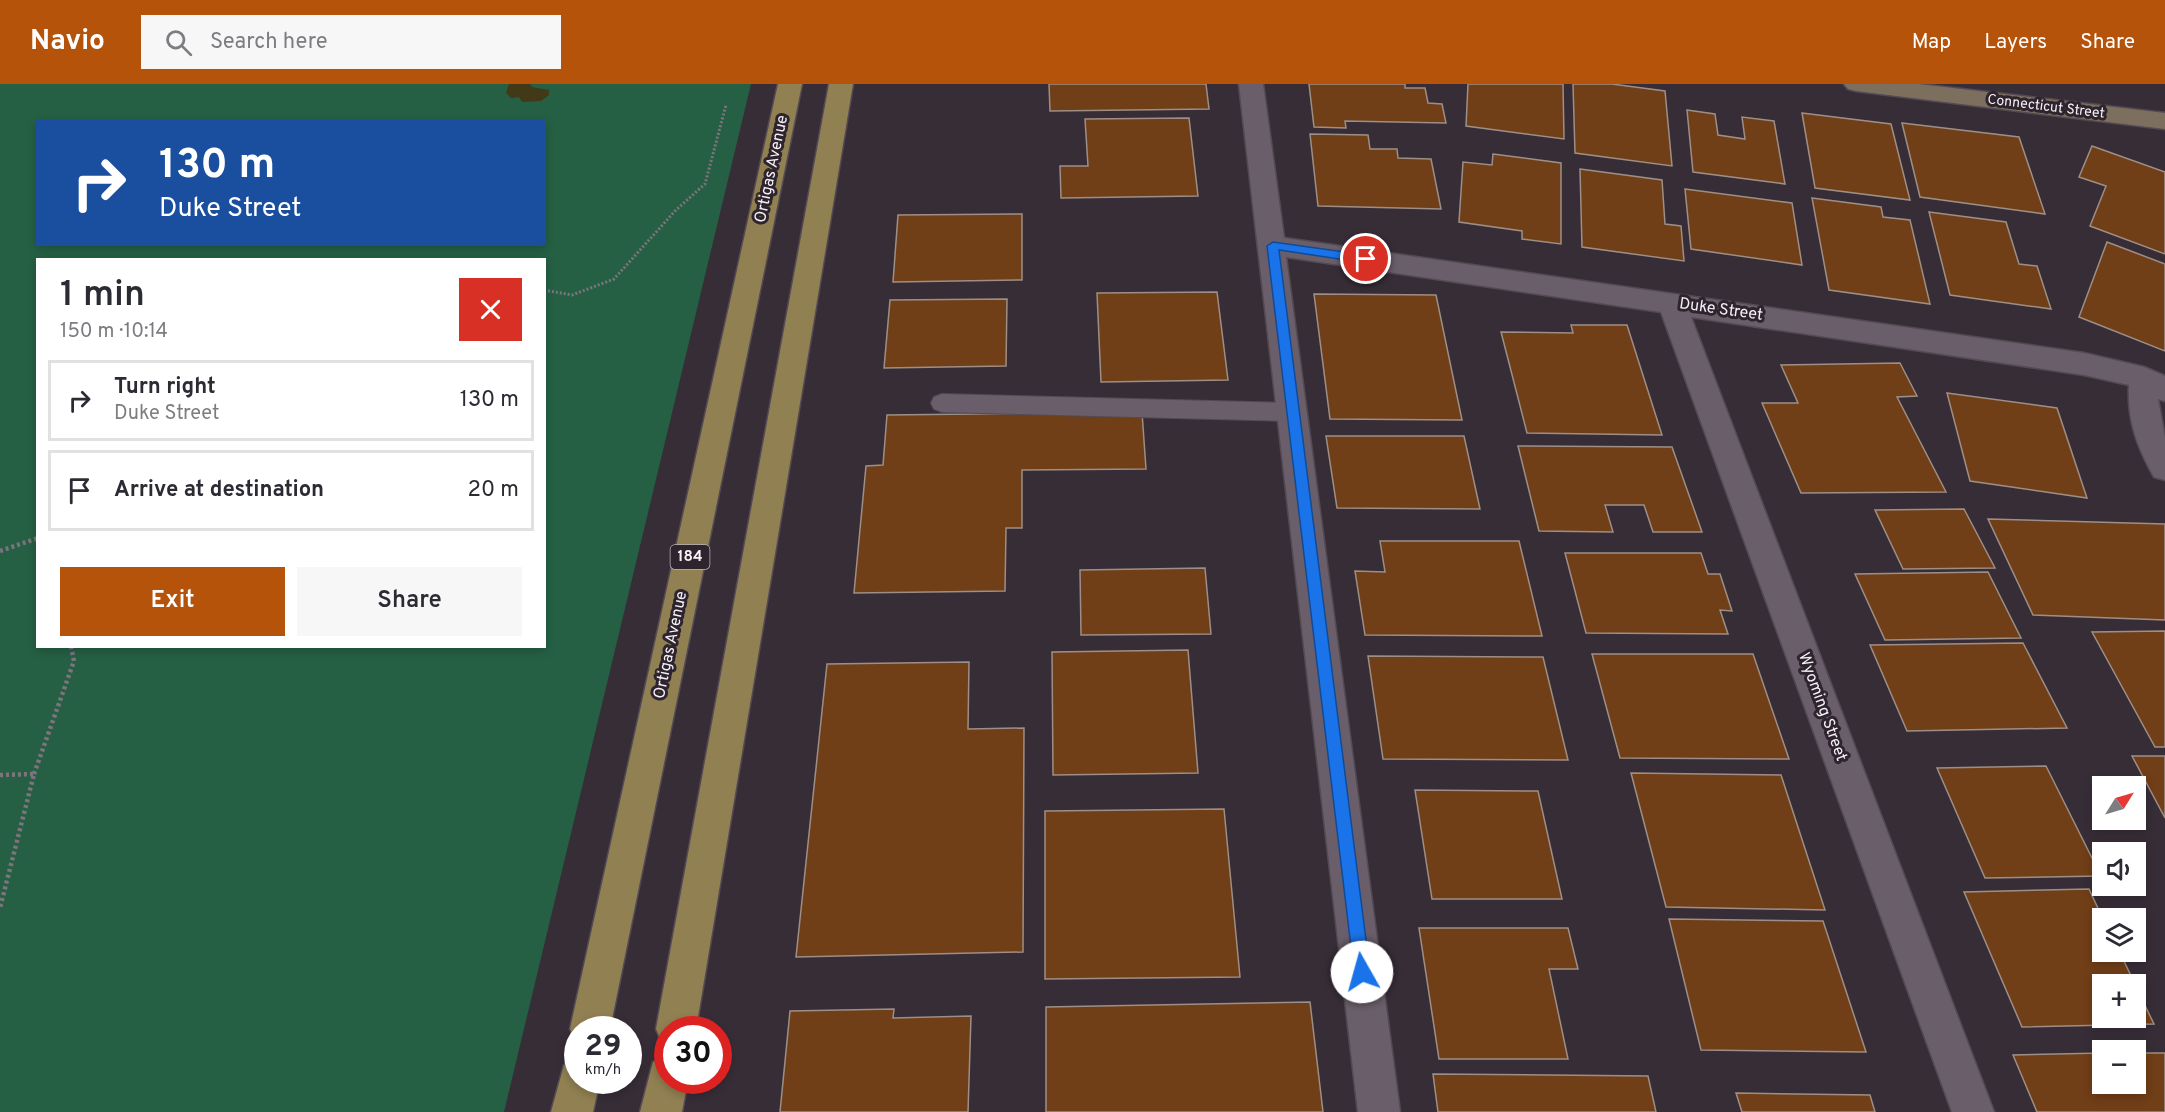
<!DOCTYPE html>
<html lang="en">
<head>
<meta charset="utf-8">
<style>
	body { margin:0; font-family:Overpass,sans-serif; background:#f7f7f7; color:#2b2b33; height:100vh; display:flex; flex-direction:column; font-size:22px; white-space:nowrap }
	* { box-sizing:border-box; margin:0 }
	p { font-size:20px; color:#7c7c81 }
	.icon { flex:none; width:33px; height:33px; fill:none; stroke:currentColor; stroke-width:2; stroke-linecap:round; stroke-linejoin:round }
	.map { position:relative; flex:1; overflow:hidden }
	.drawer { position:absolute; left:36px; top:174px; width:510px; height:390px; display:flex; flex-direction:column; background:#fff; border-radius:0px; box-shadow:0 3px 9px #0003 }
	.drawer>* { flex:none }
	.top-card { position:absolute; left:36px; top:36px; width:510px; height:126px; border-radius:0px; box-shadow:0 3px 9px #0003; background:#1a4fa0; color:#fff; overflow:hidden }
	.needle { width:39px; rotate:53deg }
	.tools { position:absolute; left:2092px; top:692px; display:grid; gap:12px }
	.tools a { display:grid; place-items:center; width:54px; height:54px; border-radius:0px; background:#fff; box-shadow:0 3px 9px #0003; font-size:30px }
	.speed { position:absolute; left:564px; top:932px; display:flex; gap:12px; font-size:30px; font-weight:700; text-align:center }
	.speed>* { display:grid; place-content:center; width:78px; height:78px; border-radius:50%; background:#fff; box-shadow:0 3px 9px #0003; line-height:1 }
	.speed small { font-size:15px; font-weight:400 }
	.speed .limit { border:9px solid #d22; background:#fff; color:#111 }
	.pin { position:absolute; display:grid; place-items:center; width:51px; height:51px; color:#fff; margin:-26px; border:3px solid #fff; border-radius:50%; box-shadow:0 2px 6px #0007 }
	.me { position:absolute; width:66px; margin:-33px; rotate:353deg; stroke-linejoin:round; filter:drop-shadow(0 0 4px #0008) }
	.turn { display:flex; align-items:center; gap:21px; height:126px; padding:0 24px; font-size:27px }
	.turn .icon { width:78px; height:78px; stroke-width:2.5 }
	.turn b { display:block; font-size:42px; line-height:51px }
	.round { display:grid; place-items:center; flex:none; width:63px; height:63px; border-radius:0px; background:#f7f7f7 }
	.head { display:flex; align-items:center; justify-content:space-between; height:102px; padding:0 24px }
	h1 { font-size:36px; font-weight:600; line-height:45px }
	.primary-button { display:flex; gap:12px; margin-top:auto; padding:12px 24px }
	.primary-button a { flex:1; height:69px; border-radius:0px; background:#b45309; color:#fff; font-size:24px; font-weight:600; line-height:69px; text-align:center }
	.primary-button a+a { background:#f7f7f7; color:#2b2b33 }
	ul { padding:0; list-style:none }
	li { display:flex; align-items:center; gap:18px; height:81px; margin:0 12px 9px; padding:0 12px; border:3px solid #e1e1e2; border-radius:0px }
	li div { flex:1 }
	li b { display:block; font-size:22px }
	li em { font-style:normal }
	header { display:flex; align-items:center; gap:36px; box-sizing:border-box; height:84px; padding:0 30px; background:#b45309; color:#fff }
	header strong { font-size:28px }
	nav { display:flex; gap:33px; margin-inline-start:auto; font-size:21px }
	.search { width:420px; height:54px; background:#f7f7f7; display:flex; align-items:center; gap:15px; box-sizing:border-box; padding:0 21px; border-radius:0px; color:#7c7c81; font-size:22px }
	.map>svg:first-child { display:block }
	.green { fill:#256044; fill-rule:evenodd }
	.sand { fill:#413918 }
	.building { fill:#703e17; stroke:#9e8f86; stroke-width:1.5 }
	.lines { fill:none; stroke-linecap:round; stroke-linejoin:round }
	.lane-casing { stroke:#534a53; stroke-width:2 }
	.street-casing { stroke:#534a53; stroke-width:3 }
	.secondary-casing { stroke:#534a53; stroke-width:3 }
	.primary-casing { stroke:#534a53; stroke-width:3 }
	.path-far1 { stroke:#7d747d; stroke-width:3; stroke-dasharray:2 2; stroke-linecap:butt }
	.path { stroke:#7d747d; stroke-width:4.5; stroke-dasharray:3 3; stroke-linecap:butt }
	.lane { fill:#695e69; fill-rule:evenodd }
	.street { fill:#695e69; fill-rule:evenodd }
	.secondary { fill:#7d6f5e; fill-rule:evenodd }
	.primary { fill:#918052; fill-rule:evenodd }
	.route { fill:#1a73e8; stroke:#114b97; stroke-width:1.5 }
	.labels { text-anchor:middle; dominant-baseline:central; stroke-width:6; stroke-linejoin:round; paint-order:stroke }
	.far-street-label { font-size:14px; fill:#f7f0f7; stroke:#2d242d }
	.shield { fill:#2d242d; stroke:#bab3ba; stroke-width:1.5 }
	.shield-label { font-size:15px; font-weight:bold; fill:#f7f0f7 }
	.street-label { font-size:16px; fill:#f7f0f7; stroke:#2d242d }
</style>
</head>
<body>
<header>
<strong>Navio</strong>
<div class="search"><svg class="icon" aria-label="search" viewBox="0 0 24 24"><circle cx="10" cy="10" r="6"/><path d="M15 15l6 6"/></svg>Search here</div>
<nav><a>Map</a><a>Layers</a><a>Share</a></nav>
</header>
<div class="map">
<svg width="2165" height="1028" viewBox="0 0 2165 1028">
	<rect width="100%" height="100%" fill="#372d37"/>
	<!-- green -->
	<path class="green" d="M 0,0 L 751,0 L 504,1028 L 0,1028 ZM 38,38 L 544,38 L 544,160 L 38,160 ZM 38,176 L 544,176 L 544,562 L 38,562 Z"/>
	<!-- sand -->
	<path class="sand" d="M 509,0 L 530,0 L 532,3 L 549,6 L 549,11 L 541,17 L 522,18 L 519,13 L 511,14 L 506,9 Z"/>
	<!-- building -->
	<g class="building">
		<path d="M 1049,0 L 1206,0 L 1209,25 L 1050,27 Z"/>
		<path d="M 1309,0 L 1405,0 L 1405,4 L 1425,4 L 1428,19 L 1442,20 L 1446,39 L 1345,37 L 1346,44 L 1314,43 Z"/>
		<path d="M 1468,0 L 1563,0 L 1564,55 L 1466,42 Z"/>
		<path d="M 1573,0 L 1612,0 L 1665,7 L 1672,82 L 1575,69 Z"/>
		<path d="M 1687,26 L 1715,30 L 1718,51 L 1745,55 L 1742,33 L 1774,37 L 1785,100 L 1693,88 Z"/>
		<path d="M 1802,29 L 1891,40 L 1910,116 L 1815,104 Z"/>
		<path d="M 1189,34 L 1198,112 L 1061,114 L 1060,82 L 1088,82 L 1085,35 Z"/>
		<path d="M 1902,39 L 2019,53 L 2045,130 L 1920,113 Z"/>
		<path d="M 1310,50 L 1368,51 L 1370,65 L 1397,65 L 1398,74 L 1431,75 L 1441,125 L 1318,122 Z"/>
		<path d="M 2092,62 L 2165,88 L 2165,170 L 2090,142 L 2106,102 L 2079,93 Z"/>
		<path d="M 1493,70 L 1561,79 L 1561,160 L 1522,155 L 1522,147 L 1459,138 L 1463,78 L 1492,81 Z"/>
		<path d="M 1580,85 L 1662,96 L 1665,140 L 1681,142 L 1684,177 L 1582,163 Z"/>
		<path d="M 1685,105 L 1792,119 L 1802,181 L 1691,165 Z"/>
		<path d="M 1812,114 L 1881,123 L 1883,133 L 1910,136 L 1930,220 L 1829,206 Z"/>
		<path d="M 1929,128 L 2006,138 L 2019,180 L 2037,182 L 2051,225 L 1950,211 Z"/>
		<path d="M 1022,130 L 1022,196 L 893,198 L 898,131 Z"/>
		<path d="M 2107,158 L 2165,180 L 2165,267 L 2079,233 Z"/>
		<path d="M 1217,208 L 1228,296 L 1101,298 L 1097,209 Z"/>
		<path d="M 1314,210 L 1436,211 L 1462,336 L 1330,335 Z"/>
		<path d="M 1007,215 L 1006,282 L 884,284 L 890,216 Z"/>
		<path d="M 1571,241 L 1627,241 L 1662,351 L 1527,349 L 1501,248 L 1573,249 Z"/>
		<path d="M 1900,279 L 1917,312 L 1897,313 L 1946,408 L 1801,409 L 1762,319 L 1798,319 L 1781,281 Z"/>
		<path d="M 1947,309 L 2057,324 L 2087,414 L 1970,397 Z"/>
		<path d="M 1142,328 L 1146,385 L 1022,386 L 1022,444 L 1006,444 L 1005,507 L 854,509 L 866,382 L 883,381 L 887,331 Z"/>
		<path d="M 1326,352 L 1464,352 L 1480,425 L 1337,424 Z"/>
		<path d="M 1518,362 L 1672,363 L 1702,448 L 1653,448 L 1644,421 L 1605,421 L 1613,448 L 1539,447 Z"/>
		<path d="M 1964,425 L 1995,484 L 1903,485 L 1875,426 Z"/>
		<path d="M 1988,435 L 2165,440 L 2165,536 L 2033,531 Z"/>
		<path d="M 1380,457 L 1519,457 L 1542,552 L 1365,551 L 1355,487 L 1385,488 Z"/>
		<path d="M 1565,469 L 1701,469 L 1708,490 L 1720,490 L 1732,527 L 1720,526 L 1728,550 L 1586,549 Z"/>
		<path d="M 1205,484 L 1211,550 L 1081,551 L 1080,486 Z"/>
		<path d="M 1988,488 L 2021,554 L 1885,556 L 1855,490 Z"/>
		<path d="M 2165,547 L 2165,663 L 2155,663 L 2092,548 Z"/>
		<path d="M 2023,559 L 2067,644 L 1907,647 L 1870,561 Z"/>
		<path d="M 1188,566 L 1198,689 L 1053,691 L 1052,568 Z"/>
		<path d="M 1592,570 L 1753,570 L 1789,675 L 1620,674 Z"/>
		<path d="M 1368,572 L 1543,573 L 1568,676 L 1383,675 Z"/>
		<path d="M 969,578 L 968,645 L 1024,644 L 1023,868 L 796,873 L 827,580 Z"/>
		<path d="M 2132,672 L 2165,672 L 2165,734 Z"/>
		<path d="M 2046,682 L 2101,792 L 1985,794 L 1937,684 Z"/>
		<path d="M 1631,689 L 1781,691 L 1825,826 L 1666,823 Z"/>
		<path d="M 1415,706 L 1538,707 L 1562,815 L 1432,815 Z"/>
		<path d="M 1224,725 L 1240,893 L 1045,895 L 1045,727 Z"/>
		<path d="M 2089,805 L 2103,835 L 2103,867 L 2119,867 L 2135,900 L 2103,900 L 2103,933 L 2136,933 L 2136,903 L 2154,940 L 2022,943 L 1964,808 Z"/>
		<path d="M 1669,835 L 1823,837 L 1866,968 L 1701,966 Z"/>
		<path d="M 1419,844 L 1568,844 L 1578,885 L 1549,885 L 1568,975 L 1439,975 Z"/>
		<path d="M 1310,918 L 1323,1028 L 1046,1028 L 1046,923 Z"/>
		<path d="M 894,925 L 893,934 L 971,932 L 968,1028 L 780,1028 L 790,927 Z"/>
		<path d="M 2103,969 L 2103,999 L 2136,999 L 2136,969 L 2165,969 L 2165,1028 L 2037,1028 L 2013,971 Z"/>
		<path d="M 1433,990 L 1648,992 L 1656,1028 L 1438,1028 Z"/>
		<path d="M 1736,1009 L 1870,1011 L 1875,1028 L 1742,1028 Z"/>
	</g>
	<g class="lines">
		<!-- lane casing -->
		<g class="lane-casing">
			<path id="lane" d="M 942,310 L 1293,319 L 1301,322 L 1304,328 L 1301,334 L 1293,337 L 942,328 L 934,325 L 931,319 L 934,313 Z"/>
		</g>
		<!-- street casing -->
		<g class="street-casing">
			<path id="street" d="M 1239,0 L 1263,0 L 1284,154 L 2084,269 L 2144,283 L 2165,292 L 2165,317 L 2158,315 L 2165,354 L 2165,396 L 2154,393 C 2137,363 2127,336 2129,301 L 2084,291 L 1691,233 L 1994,1028 L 1952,1028 L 1661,228 L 1286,173 L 1400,1028 L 1358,1028 Z"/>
		</g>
		<!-- secondary casing -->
		<g class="secondary-casing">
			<path id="secondary" d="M 1844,0 L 1919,0 L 2165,29 L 2165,45 L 1856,7 L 1848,5 Z"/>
		</g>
		<!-- primary casing -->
		<g class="primary-casing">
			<g id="primary">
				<path d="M 778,0 L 802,0 L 610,945 L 578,945 L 578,960 L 570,945 Z"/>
				<path d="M 829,0 L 853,0 L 696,945 L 668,945 L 668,962 L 662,959 L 656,945 Z"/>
				<path d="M 668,973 L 668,996 L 688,996 L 682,1028 L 640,1028 L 653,978 Z"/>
				<path d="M 578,976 L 578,996 L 600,996 L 593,1028 L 551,1028 L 564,981 Z"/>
			</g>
		</g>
		<!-- path-far1 -->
		<path class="path-far1" d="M 544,206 L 572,211 L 614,195 L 676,126 L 705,100 L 726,21"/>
		<!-- path -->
		<g class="path">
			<path d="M 0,467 L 38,454"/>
			<path d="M 34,690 L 74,577 L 71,562"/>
			<path d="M 0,691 L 34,690 L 0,824"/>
		</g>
		<!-- lane -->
		<use href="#lane" class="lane"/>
		<!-- street -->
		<use href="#street" class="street"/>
		<!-- secondary -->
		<use href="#secondary" class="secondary"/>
		<!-- primary -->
		<use href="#primary" class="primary"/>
	</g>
	<!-- route -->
	<path class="route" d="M 1273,158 L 1366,171 L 1372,175 L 1366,179 L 1279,166 L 1370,888 L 1368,894 L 1362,896 L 1356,894 L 1354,888 L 1267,162 Z"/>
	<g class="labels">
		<!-- far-street labels -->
		<g class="far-street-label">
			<text transform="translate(2046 23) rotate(7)">Connecticut Street</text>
		</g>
		<!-- shield labels -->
		<rect class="shield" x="670.5" y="461" width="39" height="24" rx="4.5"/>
		<g class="shield-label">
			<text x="690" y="473">184</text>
		</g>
		<!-- street labels -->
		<g class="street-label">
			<text transform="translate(772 85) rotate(-78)">Ortigas Avenue</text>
			<text transform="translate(1721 226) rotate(8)">Duke Street</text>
			<text transform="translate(671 561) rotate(-78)">Ortigas Avenue</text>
			<text transform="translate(1822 623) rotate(70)">Wyoming Street</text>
		</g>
	</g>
</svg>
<div class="tools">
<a><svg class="needle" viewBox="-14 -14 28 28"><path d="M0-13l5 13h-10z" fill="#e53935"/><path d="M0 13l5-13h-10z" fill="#7c7c81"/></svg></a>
<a><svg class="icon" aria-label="sound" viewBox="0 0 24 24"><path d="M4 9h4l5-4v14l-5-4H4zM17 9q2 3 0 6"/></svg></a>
<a><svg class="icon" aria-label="layers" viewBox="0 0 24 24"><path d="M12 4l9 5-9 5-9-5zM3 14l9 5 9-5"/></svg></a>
<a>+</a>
<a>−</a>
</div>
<div class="speed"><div>29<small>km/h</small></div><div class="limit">30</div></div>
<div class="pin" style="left:1366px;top:175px;background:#d93025"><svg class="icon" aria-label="arrive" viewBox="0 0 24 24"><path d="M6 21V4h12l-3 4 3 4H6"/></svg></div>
<svg class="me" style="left:1362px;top:888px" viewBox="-20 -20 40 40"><circle r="19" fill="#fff"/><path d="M0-13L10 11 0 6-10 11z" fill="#1a73e8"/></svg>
<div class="top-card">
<div class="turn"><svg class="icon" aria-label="right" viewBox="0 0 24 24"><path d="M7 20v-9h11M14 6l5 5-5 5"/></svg><div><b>130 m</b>Duke Street</div></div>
</div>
<section class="drawer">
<div class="head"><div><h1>1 min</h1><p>150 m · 10:14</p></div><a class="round" style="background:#d93025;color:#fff"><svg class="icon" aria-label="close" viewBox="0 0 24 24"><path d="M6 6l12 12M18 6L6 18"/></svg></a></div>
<ul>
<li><svg class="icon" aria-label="right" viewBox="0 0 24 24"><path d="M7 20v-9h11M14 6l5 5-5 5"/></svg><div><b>Turn right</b><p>Duke Street</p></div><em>130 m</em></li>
<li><svg class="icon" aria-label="arrive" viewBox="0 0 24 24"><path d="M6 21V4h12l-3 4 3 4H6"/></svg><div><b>Arrive at destination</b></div><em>20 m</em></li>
</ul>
<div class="primary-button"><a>Exit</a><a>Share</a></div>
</section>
</div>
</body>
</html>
